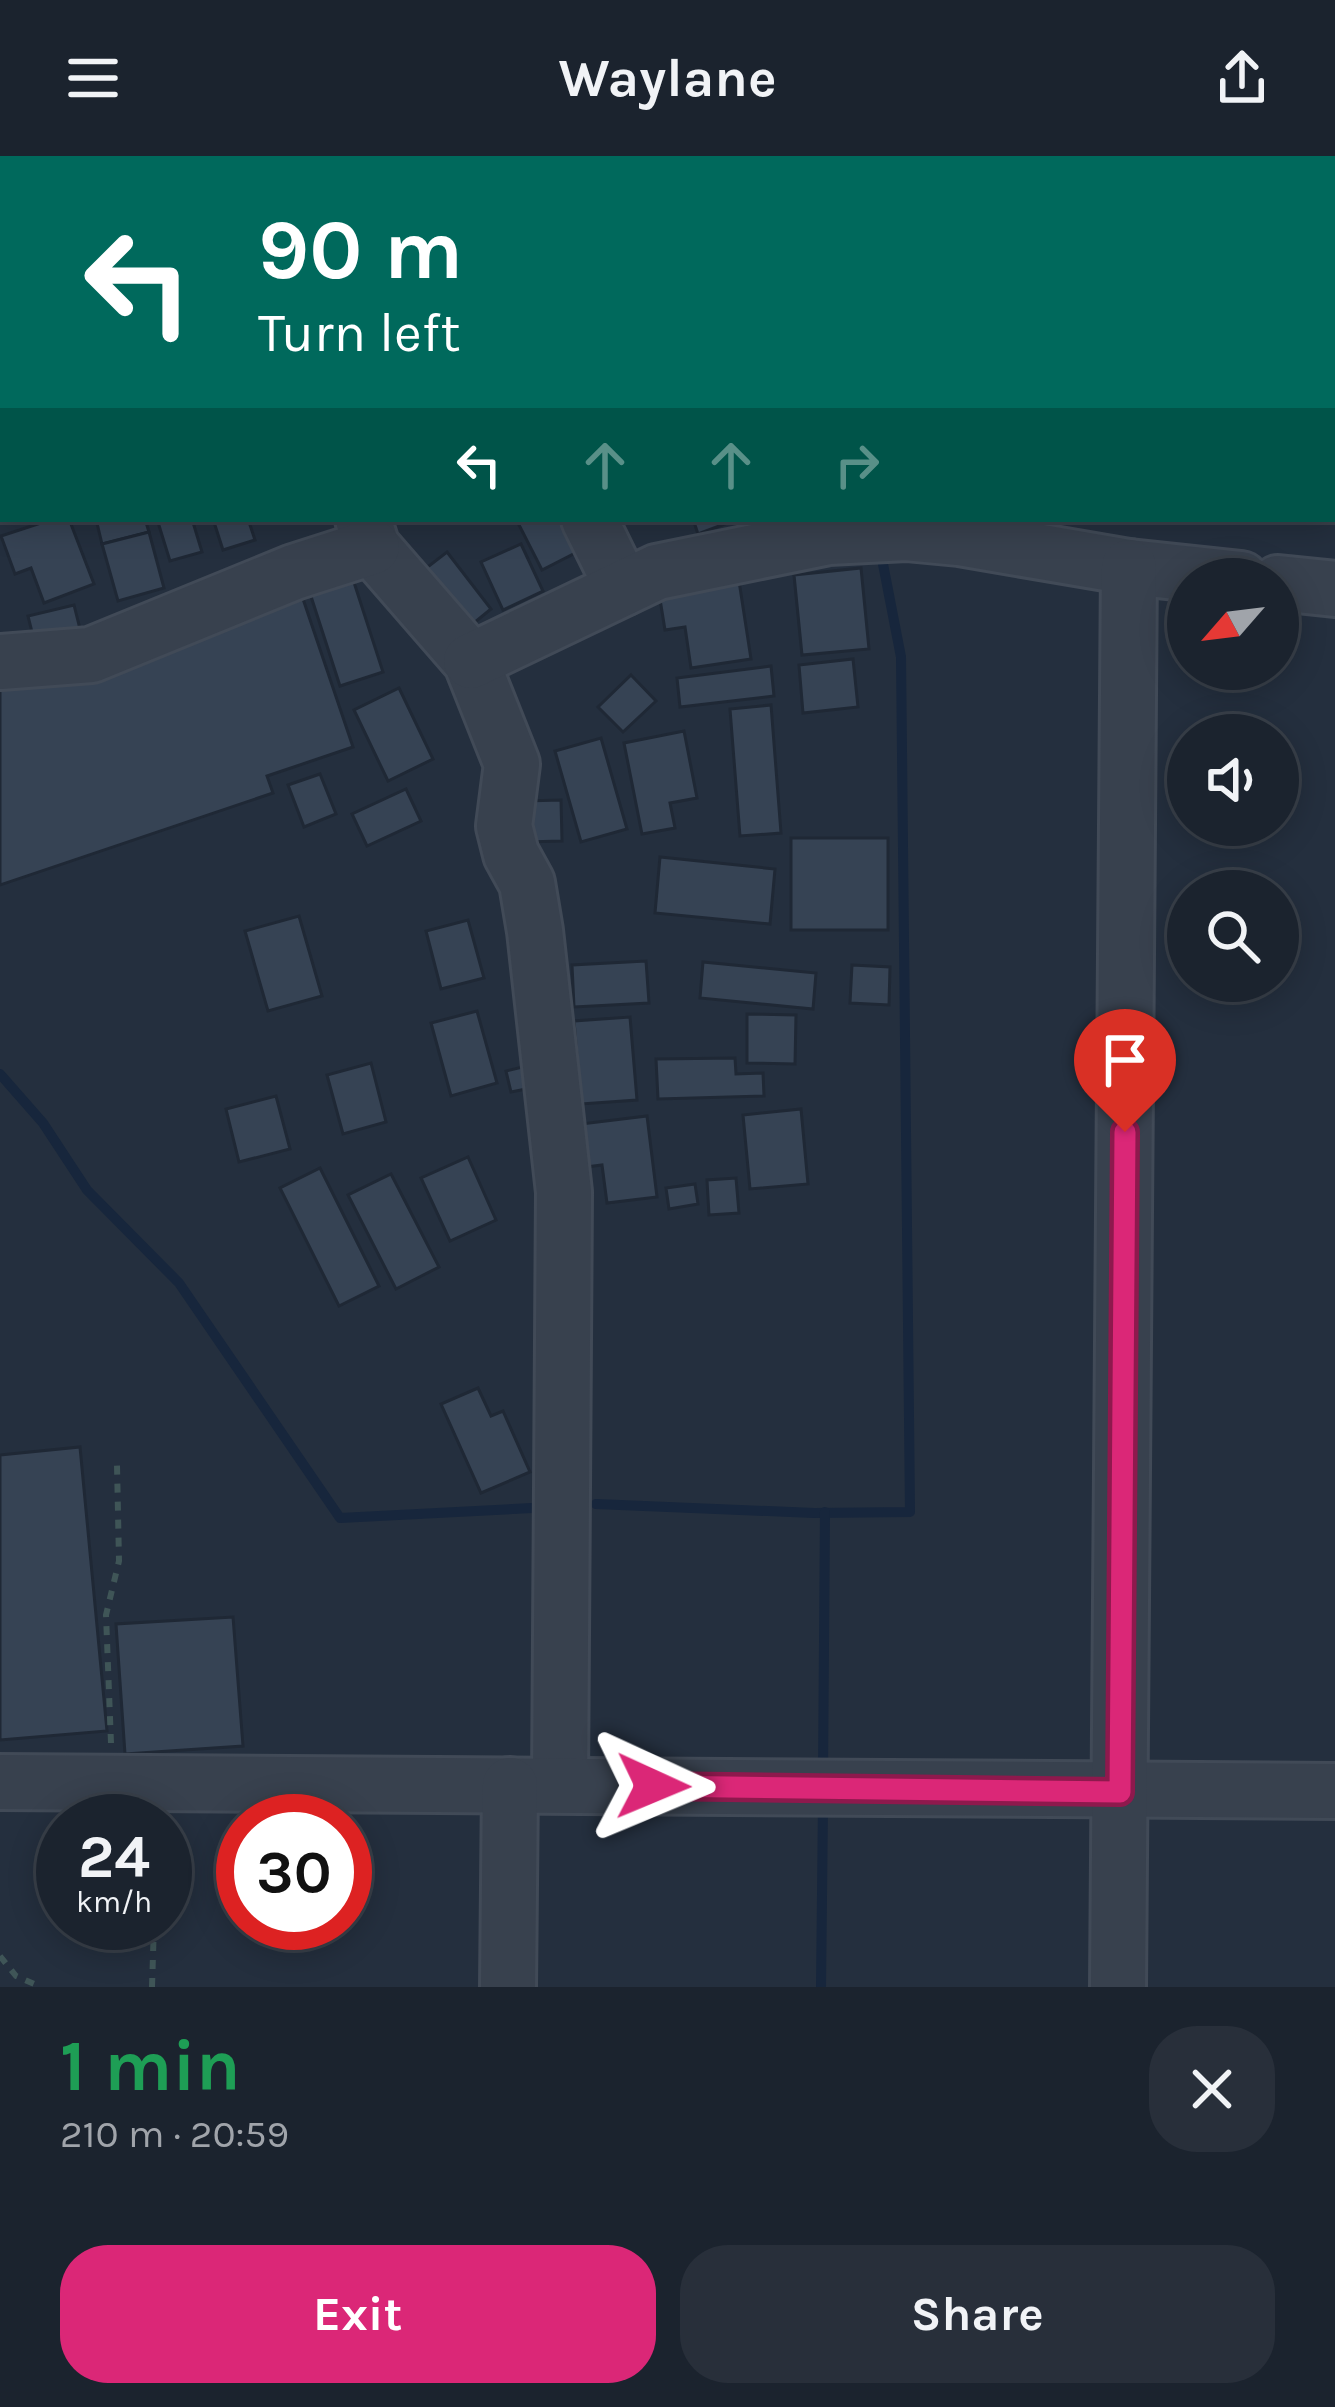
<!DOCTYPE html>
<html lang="en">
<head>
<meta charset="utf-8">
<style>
	body { margin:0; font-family:Karla,sans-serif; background:#282f3a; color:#f1f3f6; height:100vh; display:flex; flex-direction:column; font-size:45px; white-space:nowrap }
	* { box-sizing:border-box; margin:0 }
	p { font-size:39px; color:#a0a4aa }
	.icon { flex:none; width:66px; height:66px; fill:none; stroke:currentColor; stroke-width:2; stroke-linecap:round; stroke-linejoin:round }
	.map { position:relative; height:1831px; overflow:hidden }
	.drawer { display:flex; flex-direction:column; background:#1b232e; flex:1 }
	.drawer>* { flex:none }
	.guide { position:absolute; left:0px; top:0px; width:1335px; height:366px; box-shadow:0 6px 30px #0003,0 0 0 3px #39404a; background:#00695c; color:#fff; overflow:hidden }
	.needle { width:78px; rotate:242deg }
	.buttons { position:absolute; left:1167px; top:402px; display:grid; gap:24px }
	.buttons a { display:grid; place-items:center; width:132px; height:132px; border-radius:50%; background:#1b232e; box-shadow:0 6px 30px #0003,0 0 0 3px #39404a; font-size:60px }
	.speed { position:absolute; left:36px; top:1638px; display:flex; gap:24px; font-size:60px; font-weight:700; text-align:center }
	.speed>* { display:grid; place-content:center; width:156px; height:156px; border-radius:50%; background:#1b232e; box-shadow:0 6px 30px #0003,0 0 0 3px #39404a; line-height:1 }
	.speed small { font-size:30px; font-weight:400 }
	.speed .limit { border:18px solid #d22; background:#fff; color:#111 }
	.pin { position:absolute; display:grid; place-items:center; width:102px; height:102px; color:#fff; margin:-123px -51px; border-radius:50% 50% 50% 0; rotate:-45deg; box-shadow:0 0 12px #0007 }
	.pin .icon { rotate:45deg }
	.me { position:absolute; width:132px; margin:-66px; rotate:91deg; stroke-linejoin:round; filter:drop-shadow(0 0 9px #0008) }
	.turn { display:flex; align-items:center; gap:42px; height:252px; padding:0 60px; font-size:54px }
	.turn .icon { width:156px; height:156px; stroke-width:2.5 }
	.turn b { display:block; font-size:84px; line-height:102px }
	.lanes { display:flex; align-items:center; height:114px; padding:0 60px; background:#0003; justify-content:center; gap:60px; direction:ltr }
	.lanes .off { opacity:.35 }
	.round { display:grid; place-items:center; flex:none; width:126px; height:126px; border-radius:48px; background:#282f3a }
	.overview { display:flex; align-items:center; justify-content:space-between; height:204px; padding:0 60px }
	h1 { font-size:72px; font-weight:700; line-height:90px; color:#1e9e55 }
	.cta { display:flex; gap:24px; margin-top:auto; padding:24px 60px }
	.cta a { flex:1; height:138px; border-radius:48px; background:#db2777; color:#fff; font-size:48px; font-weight:700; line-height:138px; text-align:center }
	.cta a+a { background:#282f3a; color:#f1f3f6 }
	header { display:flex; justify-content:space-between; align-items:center; height:156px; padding:0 60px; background:#1b232e; font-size:54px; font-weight:700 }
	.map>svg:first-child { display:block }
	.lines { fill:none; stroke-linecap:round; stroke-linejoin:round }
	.stream { stroke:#17263c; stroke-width:10 }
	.building { fill:#364354; stroke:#1f2835; stroke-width:3 }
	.minor-casing { stroke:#414a57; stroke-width:60 }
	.path { stroke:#3f5557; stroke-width:6; stroke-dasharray:9 9; stroke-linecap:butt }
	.minor { stroke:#38414e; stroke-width:54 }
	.route-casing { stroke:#8e194d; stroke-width:30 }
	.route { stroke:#db2777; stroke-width:21 }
</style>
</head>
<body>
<header><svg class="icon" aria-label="menu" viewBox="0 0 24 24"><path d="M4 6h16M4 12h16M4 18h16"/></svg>Waylane<svg class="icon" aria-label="share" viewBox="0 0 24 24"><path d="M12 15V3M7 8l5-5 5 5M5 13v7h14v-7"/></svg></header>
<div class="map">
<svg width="1335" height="1831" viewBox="0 0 1335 1831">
	<rect width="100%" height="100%" fill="#242f3e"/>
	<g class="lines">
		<!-- stream -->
		<g class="stream">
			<path d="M 854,0 L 855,3"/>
			<path d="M 0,918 L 43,967 L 87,1034 L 179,1127 L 340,1362 L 532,1352"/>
			<path d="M 596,1348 L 814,1357 L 910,1356 L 901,501 L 883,408"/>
			<path d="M 823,1618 L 825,1356"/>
			<path d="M 821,1831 L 823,1648"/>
		</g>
	</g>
	<!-- building -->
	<g class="building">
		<path d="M 53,363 L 69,363 L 94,428 L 44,447 L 31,412 L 15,418 L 1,380 Z"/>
		<path d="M 96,363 L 145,363 L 149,376 L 102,388 Z"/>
		<path d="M 157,363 L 192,363 L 202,396 L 170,405 Z"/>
		<path d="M 213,363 L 248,363 L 255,384 L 223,394 Z"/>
		<path d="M 516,363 L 565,363 L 581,394 L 542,414 Z"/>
		<path d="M 693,363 L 738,363 L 698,378 Z"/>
		<path d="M 149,376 L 164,432 L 118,445 L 102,388 Z"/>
		<path d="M 521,388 L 543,435 L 503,454 L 481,406 Z"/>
		<path d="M 447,396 L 491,453 L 469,471 L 425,413 Z"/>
		<path d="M 861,412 L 869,493 L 802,499 L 794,419 Z"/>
		<path d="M 350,414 L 383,516 L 340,530 L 307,428 Z"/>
		<path d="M 739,425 L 751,503 L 691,512 L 685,471 L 665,474 L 659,437 Z"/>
		<path d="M 300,434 L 353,591 L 267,620 L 273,637 L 0,729 L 0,534 Z"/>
		<path d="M 74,449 L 80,473 L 34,484 L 28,460 Z"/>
		<path d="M 853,503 L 858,551 L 803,557 L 799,509 Z"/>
		<path d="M 771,510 L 774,540 L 680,551 L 677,522 Z"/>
		<path d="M 631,519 L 656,545 L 623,576 L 598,551 Z"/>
		<path d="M 399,532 L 433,603 L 388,625 L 354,554 Z"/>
		<path d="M 771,549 L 781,677 L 740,680 L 730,553 Z"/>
		<path d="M 684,575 L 697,642 L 670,647 L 675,672 L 642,678 L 624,587 Z"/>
		<path d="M 601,582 L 627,673 L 581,686 L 555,595 Z"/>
		<path d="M 320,618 L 336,658 L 304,671 L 288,629 Z"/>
		<path d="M 406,633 L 421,665 L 367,690 L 352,658 Z"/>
		<path d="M 561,644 L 562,685 L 525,686 L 524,645 Z"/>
		<rect x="791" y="682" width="97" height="92"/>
		<path d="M 660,701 L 775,713 L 770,768 L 655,757 Z"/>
		<path d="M 299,760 L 322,840 L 268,855 L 245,775 Z"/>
		<path d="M 468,764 L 484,822 L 441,833 L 426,775 Z"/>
		<path d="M 646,805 L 649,847 L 574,851 L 572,809 Z"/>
		<path d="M 703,806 L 816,817 L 813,853 L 700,842 Z"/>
		<path d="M 852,809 L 890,811 L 889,849 L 850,847 Z"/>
		<path d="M 477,855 L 497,927 L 451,940 L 431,867 Z"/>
		<path d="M 747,858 L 796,859 L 795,908 L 747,907 Z"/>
		<path d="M 630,861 L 637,944 L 581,948 L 574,865 Z"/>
		<path d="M 735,902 L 736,918 L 763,917 L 764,940 L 658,943 L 656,903 Z"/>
		<path d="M 371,907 L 386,966 L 343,978 L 327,919 Z"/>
		<path d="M 531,909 L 536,931 L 511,936 L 506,915 Z"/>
		<path d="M 276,940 L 290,993 L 239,1006 L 226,953 Z"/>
		<path d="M 801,953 L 808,1028 L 750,1033 L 743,959 Z"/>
		<path d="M 647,960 L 657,1041 L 607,1047 L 602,1009 L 586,1011 L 581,968 Z"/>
		<path d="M 468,1001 L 496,1064 L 450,1085 L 421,1022 Z"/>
		<path d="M 320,1012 L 379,1130 L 339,1150 L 280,1032 Z"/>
		<path d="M 391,1018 L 439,1111 L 396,1133 L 348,1039 Z"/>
		<path d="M 736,1022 L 739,1057 L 709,1059 L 707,1024 Z"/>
		<path d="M 695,1028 L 698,1048 L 669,1053 L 666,1032 Z"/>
		<path d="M 478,1232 L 491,1260 L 503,1255 L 530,1316 L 481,1337 L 441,1248 Z"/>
		<path d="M 80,1291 L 107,1575 L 0,1584 L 0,1299 Z"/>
		<path d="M 233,1461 L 243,1590 L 125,1598 L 116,1468 Z"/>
	</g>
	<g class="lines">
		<!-- minor casing -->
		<g class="minor-casing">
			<g id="minor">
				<path d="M 243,0 L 244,3"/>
				<path d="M 818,0 L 819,3"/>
				<path d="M 363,363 L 372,391 L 471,505 L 512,608 L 504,670 L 511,698 L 527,727 L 535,775 L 564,1036 L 560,1629"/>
				<path d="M 589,363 L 623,432"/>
				<path d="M 1278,427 L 1335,433"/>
				<path d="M 471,505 L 657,416 L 828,381 L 906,377 L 959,382 L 1129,411 L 1241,423"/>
				<path d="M 0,506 L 91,499 L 294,416 L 372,391"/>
				<path d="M 0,1626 L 1335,1635"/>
				<path d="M 508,1831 L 510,1629"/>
				<path d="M 1118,1831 L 1129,411"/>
			</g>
		</g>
		<!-- path -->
		<g class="path">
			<path d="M 111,1587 L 106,1459 L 119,1405 L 117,1309"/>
			<path d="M 0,1800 L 16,1820 L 41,1831"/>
			<path d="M 152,1831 L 154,1767"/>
		</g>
		<!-- minor -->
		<use href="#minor" class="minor"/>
	</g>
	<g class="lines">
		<!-- route casing -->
		<g class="route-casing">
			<path id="route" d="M 653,1630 L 1120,1636 L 1125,976"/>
		</g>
		<!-- route -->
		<use href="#route" class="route"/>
	</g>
</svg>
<div class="buttons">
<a><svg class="needle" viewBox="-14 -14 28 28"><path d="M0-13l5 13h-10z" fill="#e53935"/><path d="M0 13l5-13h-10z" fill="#a0a4aa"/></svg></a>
<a><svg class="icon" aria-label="sound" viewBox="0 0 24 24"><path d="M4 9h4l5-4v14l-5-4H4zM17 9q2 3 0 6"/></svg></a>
<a><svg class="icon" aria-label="search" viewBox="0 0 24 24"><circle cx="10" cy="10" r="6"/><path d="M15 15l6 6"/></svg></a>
</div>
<div class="speed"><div>24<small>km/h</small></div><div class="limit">30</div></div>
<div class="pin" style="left:1125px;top:976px;background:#d93025"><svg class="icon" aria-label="arrive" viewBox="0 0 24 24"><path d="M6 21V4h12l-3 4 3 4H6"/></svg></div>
<svg class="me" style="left:653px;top:1630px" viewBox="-20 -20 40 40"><path d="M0-17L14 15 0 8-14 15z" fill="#db2777" stroke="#fff" stroke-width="4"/></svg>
<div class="guide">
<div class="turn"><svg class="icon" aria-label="left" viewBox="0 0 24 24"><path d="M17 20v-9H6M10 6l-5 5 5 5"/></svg><div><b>90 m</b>Turn left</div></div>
<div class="lanes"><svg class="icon" aria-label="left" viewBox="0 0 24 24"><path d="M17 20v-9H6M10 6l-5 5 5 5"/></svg><svg class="icon off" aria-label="ahead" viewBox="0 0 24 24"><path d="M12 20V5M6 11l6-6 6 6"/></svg><svg class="icon off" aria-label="ahead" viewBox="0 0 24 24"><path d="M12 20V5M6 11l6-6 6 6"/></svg><svg class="icon off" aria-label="right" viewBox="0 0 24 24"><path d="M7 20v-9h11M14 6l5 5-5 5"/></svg></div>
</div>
</div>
<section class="drawer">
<div class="overview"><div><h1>1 min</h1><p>210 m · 20:59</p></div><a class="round"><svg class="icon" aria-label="close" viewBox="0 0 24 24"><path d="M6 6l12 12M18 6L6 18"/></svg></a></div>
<div class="cta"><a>Exit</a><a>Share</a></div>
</section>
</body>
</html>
